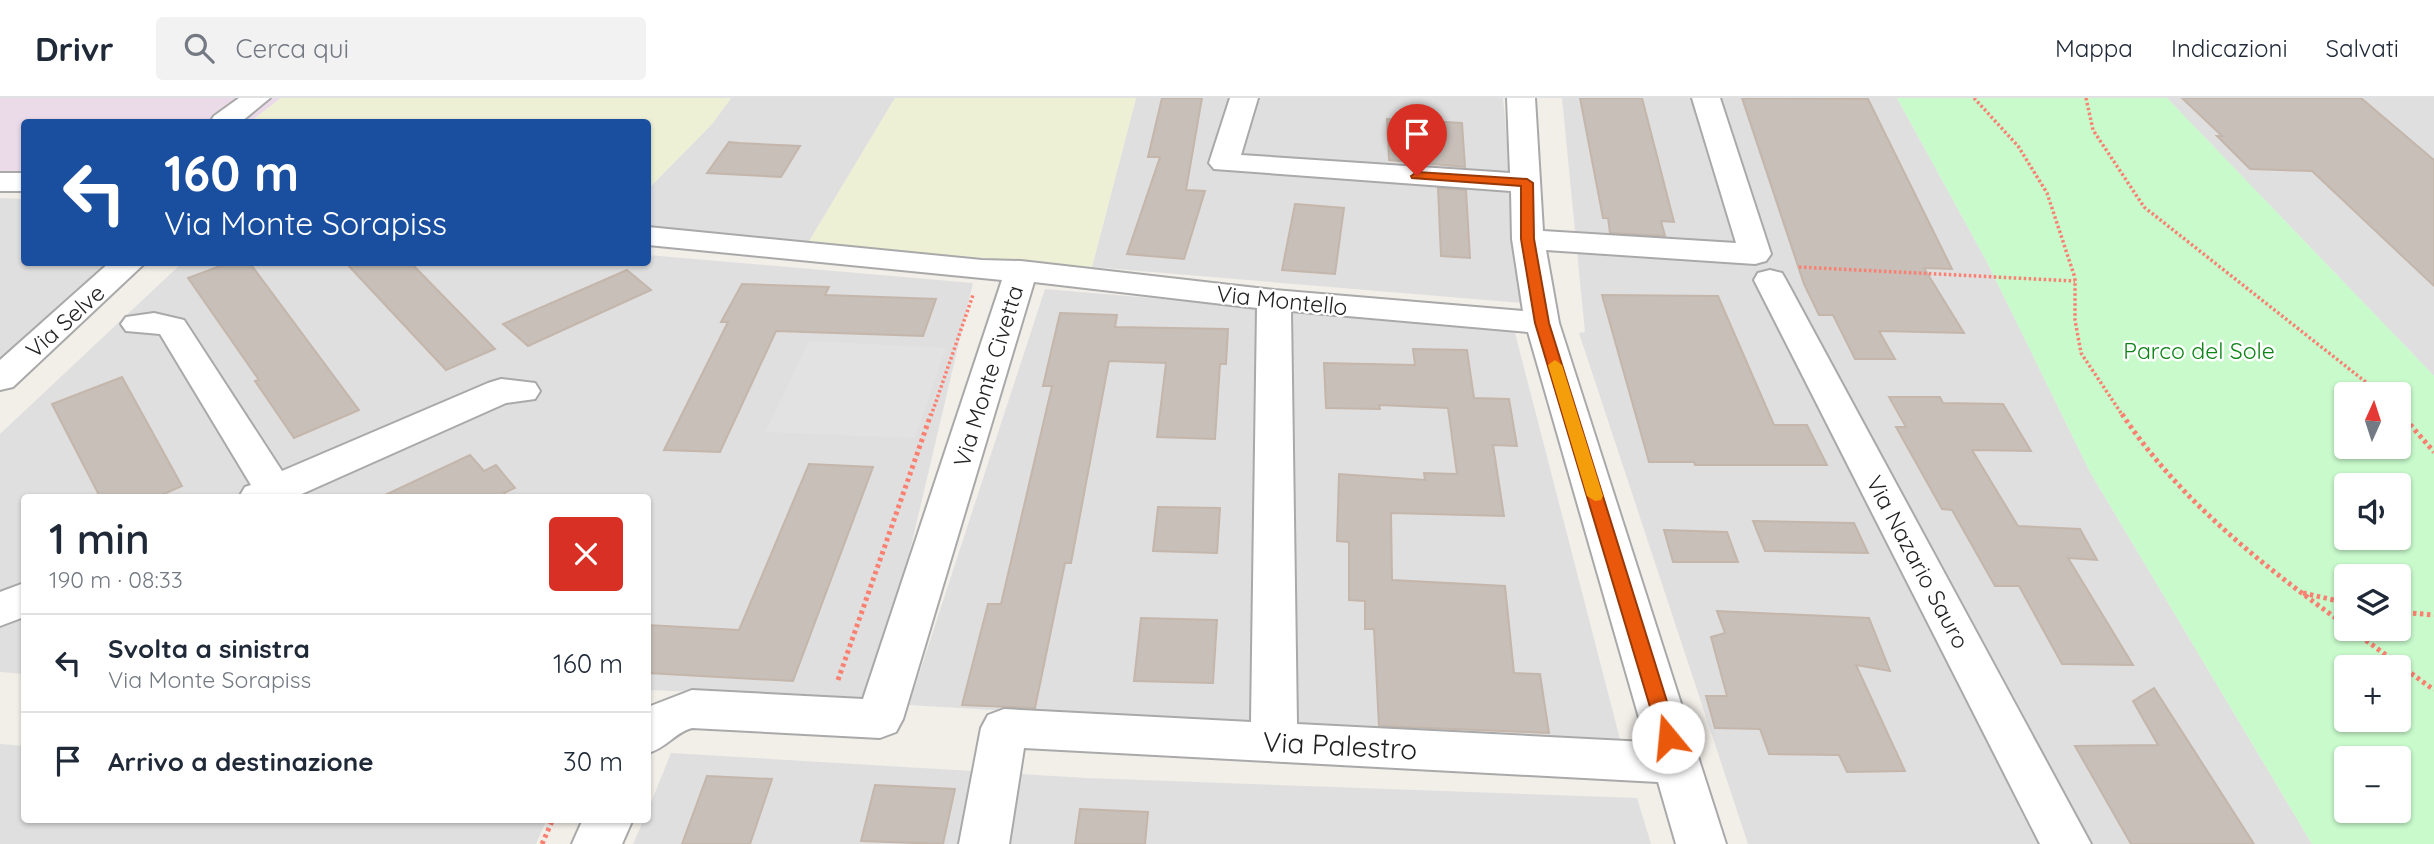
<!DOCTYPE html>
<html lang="it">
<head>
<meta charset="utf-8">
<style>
	body { margin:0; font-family:Quicksand,sans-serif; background:#f2f2f3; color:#1f2937; height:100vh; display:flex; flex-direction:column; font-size:26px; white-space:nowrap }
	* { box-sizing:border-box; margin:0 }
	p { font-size:23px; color:#747a83 }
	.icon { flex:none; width:38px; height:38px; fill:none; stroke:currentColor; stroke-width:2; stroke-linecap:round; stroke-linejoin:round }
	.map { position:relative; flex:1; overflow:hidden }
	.drawer { position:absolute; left:21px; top:396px; width:630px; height:329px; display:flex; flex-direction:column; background:#fff; border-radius:7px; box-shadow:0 2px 5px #0004 }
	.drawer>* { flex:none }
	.banner { position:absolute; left:21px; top:21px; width:630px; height:147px; border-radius:7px; box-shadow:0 2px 5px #0004; background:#1a4fa0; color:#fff; overflow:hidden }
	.needle { width:46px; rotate:3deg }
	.controls { position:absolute; left:2334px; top:284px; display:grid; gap:14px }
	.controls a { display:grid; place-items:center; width:77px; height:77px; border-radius:7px; background:#fff; box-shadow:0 2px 5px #0004; font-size:35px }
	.pin { position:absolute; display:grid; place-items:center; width:60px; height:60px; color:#fff; margin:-72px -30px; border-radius:50% 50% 50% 0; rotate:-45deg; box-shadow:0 0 7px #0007 }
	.pin .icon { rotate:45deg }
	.me { position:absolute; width:77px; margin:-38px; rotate:343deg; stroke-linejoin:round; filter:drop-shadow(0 0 5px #0008) }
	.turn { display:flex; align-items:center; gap:24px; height:147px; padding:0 28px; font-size:32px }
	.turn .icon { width:91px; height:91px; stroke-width:2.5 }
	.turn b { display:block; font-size:49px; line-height:60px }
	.round { display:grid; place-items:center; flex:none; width:74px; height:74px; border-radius:7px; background:#f2f2f3 }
	.summary { display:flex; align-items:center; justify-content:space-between; height:119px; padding:0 28px }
	h1 { font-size:42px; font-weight:600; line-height:52px }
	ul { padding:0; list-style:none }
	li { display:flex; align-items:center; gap:21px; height:98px; padding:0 28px; border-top:2px solid #e0e1e3 }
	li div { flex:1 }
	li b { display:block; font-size:26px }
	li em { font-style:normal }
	header { display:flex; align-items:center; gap:42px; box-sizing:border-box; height:98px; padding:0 35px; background:#fff; border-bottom:2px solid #e0e1e3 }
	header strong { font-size:33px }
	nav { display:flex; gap:38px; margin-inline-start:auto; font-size:24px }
	.search { width:490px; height:63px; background:#f2f2f3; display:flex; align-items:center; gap:18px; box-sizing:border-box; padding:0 24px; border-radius:7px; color:#747a83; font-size:26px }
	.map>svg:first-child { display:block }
	.residential { fill:#e0dfdf }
	.industrial { fill:#ebdbe8 }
	.farmland { fill:#eef0d5 }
	.park { fill:#c8facc; fill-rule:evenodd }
	.parking { fill:#e2e2e2 }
	.building { fill:#c7bfb8; stroke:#c4b6ab; stroke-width:2 }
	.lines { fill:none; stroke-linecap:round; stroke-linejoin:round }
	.minor-casing { stroke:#a9a9a9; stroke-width:4 }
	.path-far1 { stroke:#fa8072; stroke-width:3.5; stroke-dasharray:2.5 2.5; stroke-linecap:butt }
	.path { stroke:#fa8072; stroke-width:5; stroke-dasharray:3.5 3.5; stroke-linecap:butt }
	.minor { fill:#fff; fill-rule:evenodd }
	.route { fill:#ea580c; stroke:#983908; stroke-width:2 }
	.slow { fill:#f59e0b }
	.labels { text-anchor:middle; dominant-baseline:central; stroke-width:5; stroke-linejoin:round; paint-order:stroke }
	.street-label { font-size:23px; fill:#222; stroke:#fff }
	.park-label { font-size:23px; fill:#0c8416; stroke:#fff }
	.near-street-label { font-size:28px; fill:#222; stroke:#fff }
</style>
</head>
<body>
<header>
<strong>Drivr</strong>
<div class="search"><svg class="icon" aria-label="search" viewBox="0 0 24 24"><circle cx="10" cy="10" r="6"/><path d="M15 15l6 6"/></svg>Cerca qui</div>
<nav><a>Mappa</a><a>Indicazioni</a><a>Salvati</a></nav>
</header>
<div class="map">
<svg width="2434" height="746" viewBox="0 0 2434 746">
	<rect width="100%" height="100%" fill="#f2efe9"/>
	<!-- residential -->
	<g class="residential">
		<path d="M 731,0 L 895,0 L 808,145 L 648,132 L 648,91 L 712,26 Z"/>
		<path d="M 1136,0 L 1503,0 L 1522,205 L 1092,169 Z"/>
		<path d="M 1562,0 L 1897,0 L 1987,164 L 2090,374 L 2312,746 L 1748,746 L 1579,235 L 1585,234 Z"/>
		<path d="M 2167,0 L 2434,0 L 2434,278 L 2184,18 Z"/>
		<path d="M 0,100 L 24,101 L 24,164 L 135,165 L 0,288 Z"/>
		<path d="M 648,157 L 973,185 L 875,601 L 648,592 L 648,399 L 24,399 L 24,576 L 0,574 L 0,336 L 182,165 L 648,164 Z"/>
		<path d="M 1045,191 L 1514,231 L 1622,649 L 909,607 Z"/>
		<path d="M 0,646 L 24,648 L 24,721 L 547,721 L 536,746 L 0,746 Z"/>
		<path d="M 671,655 L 1087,680 L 1637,700 L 1651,746 L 633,746 L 644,721 L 648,721 L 648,712 Z"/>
	</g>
	<!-- industrial -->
	<path class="industrial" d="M 0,0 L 281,0 L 250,24 L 24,24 L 24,78 L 0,77 Z"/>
	<!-- farmland -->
	<g class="farmland">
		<path d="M 281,0 L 731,0 L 712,26 L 648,91 L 648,24 L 250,24 Z"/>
		<path d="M 895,0 L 1136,0 L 1092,169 L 808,145 Z"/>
	</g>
	<!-- park -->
	<path class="park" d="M 1897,0 L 2167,0 L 2434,278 L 2434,746 L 2312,746 L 2090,374 L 1987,164 ZM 2347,296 L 2399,296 L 2399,348 L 2347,348 ZM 2347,387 L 2399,387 L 2399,439 L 2347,439 ZM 2347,478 L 2399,478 L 2399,530 L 2347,530 ZM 2347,569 L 2399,569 L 2399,621 L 2347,621 ZM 2347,660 L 2399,660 L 2399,712 L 2347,712 Z"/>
	<!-- parking -->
	<path class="parking" d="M 809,243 L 946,250 L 915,340 L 765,334 Z"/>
	<!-- building -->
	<g class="building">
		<path d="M 1162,0 L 1202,0 L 1186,92 L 1205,93 L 1184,161 L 1127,156 L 1160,59 L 1148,59 Z"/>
		<path d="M 1580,0 L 1642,0 L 1674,124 L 1661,123 L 1665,138 L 1610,135 L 1608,120 L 1603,120 Z"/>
		<path d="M 1742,0 L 1868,1 L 1952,171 L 1924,170 L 1964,235 L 1879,233 L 1895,261 L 1855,261 L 1833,217 L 1819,217 L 1804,186 Z"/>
		<path d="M 2182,0 L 2361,0 L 2434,62 L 2434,188 L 2312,73 L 2250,71 L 2217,38 L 2222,38 Z"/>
		<path d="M 1387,21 L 1462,25 L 1465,69 L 1389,62 Z"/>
		<path d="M 729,44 L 739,45 L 800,48 L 781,79 L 707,75 Z"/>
		<path d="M 1438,90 L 1466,92 L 1470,160 L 1441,158 Z"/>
		<path d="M 1295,106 L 1344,110 L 1335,176 L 1282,172 Z"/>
		<path d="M 231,164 L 249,164 L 359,312 L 294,340 L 255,283 L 259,282 L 188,180 Z"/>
		<path d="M 345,164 L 410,164 L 495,251 L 446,272 Z"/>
		<path d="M 627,172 L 651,192 L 528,248 L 503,226 Z"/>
		<path d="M 742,186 L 829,189 L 825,197 L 936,201 L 923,238 L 776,233 L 720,354 L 664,352 L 728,224 L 721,224 Z"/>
		<path d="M 1602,197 L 1718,198 L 1774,327 L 1807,327 L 1827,367 L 1695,367 L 1694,364 L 1649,364 Z"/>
		<path d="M 1060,215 L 1117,217 L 1115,229 L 1228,231 L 1226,266 L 1220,266 L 1215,341 L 1157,339 L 1166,265 L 1109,263 L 1071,465 L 1065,465 L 1035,610 L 962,607 L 988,506 L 1001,506 L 1052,288 L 1043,288 Z"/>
		<path d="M 1413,251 L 1467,252 L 1474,300 L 1509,301 L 1517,348 L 1493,347 L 1504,418 L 1391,415 L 1392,482 L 1505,488 L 1514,575 L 1540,576 L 1549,635 L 1379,628 L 1374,531 L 1365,531 L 1365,503 L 1349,502 L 1349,444 L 1337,443 L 1339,376 L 1425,382 L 1424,375 L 1457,376 L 1448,310 L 1379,307 L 1380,311 L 1326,310 L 1324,265 L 1415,267 Z"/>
		<path d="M 122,279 L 182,388 L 157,399 L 100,399 L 52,306 Z"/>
		<path d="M 1889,299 L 1940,299 L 1943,305 L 2003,306 L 2031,353 L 1972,352 L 2018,428 L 2080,431 L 2097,462 L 2068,460 L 2133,567 L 2062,566 L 2019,488 L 1995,488 L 1952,412 L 1942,411 L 1896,329 L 1906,329 Z"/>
		<path d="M 470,357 L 484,373 L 496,367 L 515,390 L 504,395 L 507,399 L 381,399 Z"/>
		<path d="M 809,366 L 873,369 L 793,583 L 648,575 L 648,527 L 739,532 Z"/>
		<path d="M 1158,409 L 1220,410 L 1217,455 L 1153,453 Z"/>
		<path d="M 1753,423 L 1854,425 L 1868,455 L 1765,453 Z"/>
		<path d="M 1664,432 L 1727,434 L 1738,464 L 1673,464 Z"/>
		<path d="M 1717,513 L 1869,520 L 1890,573 L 1856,567 L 1905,673 L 1847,674 L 1839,657 L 1769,656 L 1760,631 L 1715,630 L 1706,598 L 1727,598 L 1711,539 L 1725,535 Z"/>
		<path d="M 1141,520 L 1217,522 L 1213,585 L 1134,583 Z"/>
		<path d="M 2154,590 L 2254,746 L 2131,746 L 2075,648 L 2158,647 L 2133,603 Z"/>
		<path d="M 707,678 L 772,681 L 750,746 L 682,746 Z"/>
		<path d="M 875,687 L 955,691 L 943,746 L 861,743 Z"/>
		<path d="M 1080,711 L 1148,714 L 1145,746 L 1075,746 Z"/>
	</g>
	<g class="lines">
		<!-- minor casing -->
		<g class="minor-casing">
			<g id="minor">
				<path d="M 239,0 L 270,0 L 241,24 L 210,24 L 214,18 Z"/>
				<path d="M 1230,0 L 1258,0 L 1241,57 L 1510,75 L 1507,0 L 1535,0 L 1543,133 L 1736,145 L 1692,0 L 1720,0 L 1771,156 L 1766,163 L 1755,166 L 1546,152 L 1559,225 L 1726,746 L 1676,746 L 1658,684 L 1024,650 L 1009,746 L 959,746 L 981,630 L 988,617 L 1004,611 L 1251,624 L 1257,210 L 1034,184 L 903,621 L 896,634 L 880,640 L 692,630 C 674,635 668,649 648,655 L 648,609 L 692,592 L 863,601 L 1002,182 L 648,147 L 648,129 L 982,162 L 1021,163 L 1274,192 L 1523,213 L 1512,141 L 1511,93 L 1214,71 L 1209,65 ZM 1291,213 L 1528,234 L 1646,644 L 1297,626 Z"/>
				<rect x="0" y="75" width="24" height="18"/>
				<path d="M 110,164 L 146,164 L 13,289 L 0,292 L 0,262 Z"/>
				<path d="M 1770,172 L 1782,175 L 1786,182 L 2091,746 L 2040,746 L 1754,182 L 1758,175 Z"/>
				<path d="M 154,215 L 184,222 L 282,373 L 488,285 L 501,281 L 535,285 L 540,293 L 535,301 L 506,305 L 295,399 L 239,399 L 245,389 L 251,387 L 160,236 L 126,233 L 121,226 L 126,219 Z"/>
				<path d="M 24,485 L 24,519 L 0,528 L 0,494 Z"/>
				<path d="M 583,721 L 633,721 L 622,746 L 572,746 Z"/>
			</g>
		</g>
		<!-- path-far1 -->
		<g class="path-far1">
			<path d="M 1974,0 L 2018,48 L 2047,95 L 2075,180 L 2075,222 L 2081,255 L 2123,318"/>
			<path d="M 2086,0 L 2093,32 L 2144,109 L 2381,296"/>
			<path d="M 1799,169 L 2075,183"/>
			<path d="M 2399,314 L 2402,318"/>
			<path d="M 931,318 L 973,197"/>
		</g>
		<!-- path -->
		<g class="path">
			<path d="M 2122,316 C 2179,402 2264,469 2347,528"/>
			<path d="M 2401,316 L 2434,354"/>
			<path d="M 2303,495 L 2347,505"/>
			<path d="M 2399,514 L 2434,517"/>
			<path d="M 2349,530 L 2434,592"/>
			<path d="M 838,582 L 931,316"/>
			<path d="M 542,746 L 553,721"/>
		</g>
		<!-- minor -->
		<use href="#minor" class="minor"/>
	</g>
	<!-- route -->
	<path class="route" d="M 1417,74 L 1527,81 L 1533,85 L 1534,141 L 1549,225 L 1678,639 L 1675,645 L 1668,647 L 1662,645 L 1659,639 L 1535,225 L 1521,141 L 1521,88 L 1412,80 L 1411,78 Z"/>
	<!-- slow -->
	<path class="slow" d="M 1555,262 L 1562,267 L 1603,398 L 1601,402 L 1595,403 L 1587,398 L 1548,267 Z"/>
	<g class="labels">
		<!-- street labels -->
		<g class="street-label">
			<text transform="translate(1282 202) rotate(6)">Via Montello</text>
			<text transform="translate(65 223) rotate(-42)">Via Selve</text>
			<text transform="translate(988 278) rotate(-73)">Via Monte Civetta</text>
			<text transform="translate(1918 464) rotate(62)">Via Nazario Sauro</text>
		</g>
		<!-- park labels -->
		<g class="park-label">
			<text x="2199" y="252">Parco del Sole</text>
		</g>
		<!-- near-street labels -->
		<g class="near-street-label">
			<text transform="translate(1340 647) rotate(3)">Via Palestro</text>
		</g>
	</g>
</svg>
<div class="controls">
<a><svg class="needle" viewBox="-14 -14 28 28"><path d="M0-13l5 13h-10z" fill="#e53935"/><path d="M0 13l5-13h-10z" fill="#747a83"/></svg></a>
<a><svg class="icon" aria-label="sound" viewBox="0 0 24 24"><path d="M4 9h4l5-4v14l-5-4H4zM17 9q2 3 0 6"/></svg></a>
<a><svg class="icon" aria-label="layers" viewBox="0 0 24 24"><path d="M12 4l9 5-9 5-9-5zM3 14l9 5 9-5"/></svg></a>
<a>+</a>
<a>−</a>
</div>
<div class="pin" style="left:1417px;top:78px;background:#d93025"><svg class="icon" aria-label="arrive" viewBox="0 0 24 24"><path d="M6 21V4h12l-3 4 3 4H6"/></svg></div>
<svg class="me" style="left:1668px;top:639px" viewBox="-20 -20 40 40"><circle r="19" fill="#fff"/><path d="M0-13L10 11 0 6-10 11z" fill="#ea580c"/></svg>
<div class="banner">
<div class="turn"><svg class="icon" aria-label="left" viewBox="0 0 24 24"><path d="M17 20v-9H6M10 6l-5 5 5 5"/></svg><div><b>160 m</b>Via Monte Sorapiss</div></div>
</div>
<section class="drawer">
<div class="summary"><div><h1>1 min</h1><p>190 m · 08:33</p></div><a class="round" style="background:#d93025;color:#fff"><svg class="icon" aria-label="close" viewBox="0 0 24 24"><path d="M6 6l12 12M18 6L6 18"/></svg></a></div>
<ul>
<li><svg class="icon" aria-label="left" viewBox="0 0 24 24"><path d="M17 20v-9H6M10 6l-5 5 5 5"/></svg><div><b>Svolta a sinistra</b><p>Via Monte Sorapiss</p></div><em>160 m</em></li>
<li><svg class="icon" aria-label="arrive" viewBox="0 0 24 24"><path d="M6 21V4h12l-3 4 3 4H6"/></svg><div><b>Arrivo a destinazione</b></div><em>30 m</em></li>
</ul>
</section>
</div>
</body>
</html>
